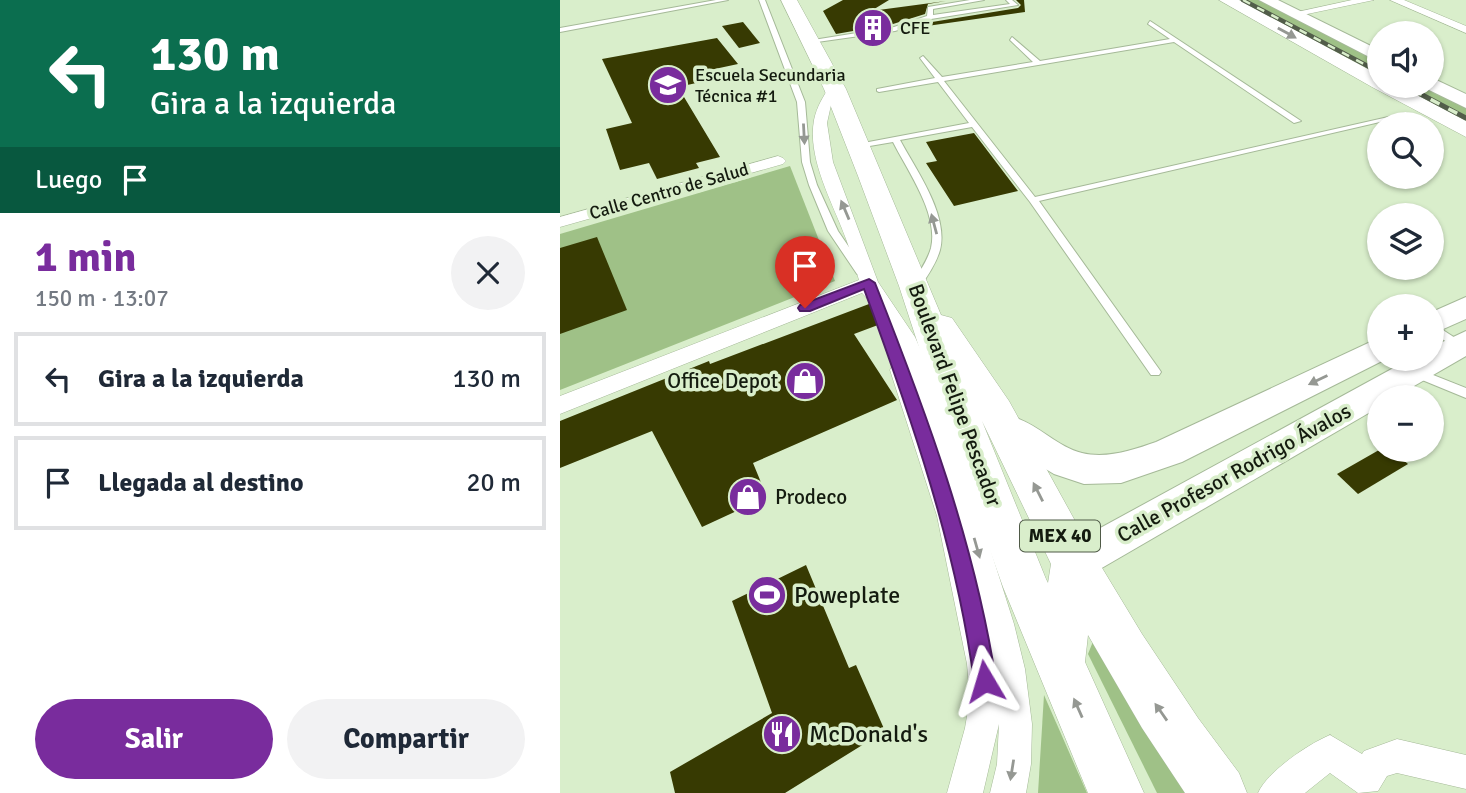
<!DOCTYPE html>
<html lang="es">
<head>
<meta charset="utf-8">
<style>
	body { margin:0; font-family:Signika,sans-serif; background:#f2f2f3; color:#1f2937; height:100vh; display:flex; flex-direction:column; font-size:26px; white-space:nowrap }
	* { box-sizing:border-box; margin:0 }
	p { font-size:23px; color:#747a83 }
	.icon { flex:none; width:38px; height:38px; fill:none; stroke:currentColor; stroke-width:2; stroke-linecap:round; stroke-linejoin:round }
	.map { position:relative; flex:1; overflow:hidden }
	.sheet { display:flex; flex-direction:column; background:#fff; width:560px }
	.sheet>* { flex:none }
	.hud { background:#0b6e4f; color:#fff; overflow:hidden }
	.controls { position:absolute; left:807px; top:21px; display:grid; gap:14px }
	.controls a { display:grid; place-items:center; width:77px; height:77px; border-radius:50%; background:#fff; box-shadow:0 2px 5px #0004; font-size:35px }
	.pin { position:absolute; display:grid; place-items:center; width:60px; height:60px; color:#fff; margin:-72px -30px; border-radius:50% 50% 50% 0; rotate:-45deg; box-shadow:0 0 7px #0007 }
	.pin .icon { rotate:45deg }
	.me { position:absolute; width:77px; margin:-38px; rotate:353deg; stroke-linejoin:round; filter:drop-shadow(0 0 5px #0008) }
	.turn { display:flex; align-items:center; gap:24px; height:147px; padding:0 35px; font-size:32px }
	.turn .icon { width:91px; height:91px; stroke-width:2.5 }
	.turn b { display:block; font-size:49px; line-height:60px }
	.then { display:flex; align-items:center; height:66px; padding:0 35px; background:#0003; gap:14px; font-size:26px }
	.round { display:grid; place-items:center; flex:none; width:74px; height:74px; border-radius:37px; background:#f2f2f3 }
	.summary { display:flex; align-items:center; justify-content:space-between; height:119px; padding:0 35px }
	h1 { font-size:42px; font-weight:700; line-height:52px; color:#792c9d }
	.cta { display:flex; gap:14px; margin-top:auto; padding:14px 35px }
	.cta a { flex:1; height:80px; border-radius:42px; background:#792c9d; color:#fff; font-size:28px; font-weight:700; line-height:80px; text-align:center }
	.cta a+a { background:#f2f2f3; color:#1f2937 }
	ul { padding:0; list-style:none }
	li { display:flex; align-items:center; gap:21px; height:94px; margin:0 14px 10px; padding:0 21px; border:4px solid #e0e1e3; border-radius:0px }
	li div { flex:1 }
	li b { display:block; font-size:26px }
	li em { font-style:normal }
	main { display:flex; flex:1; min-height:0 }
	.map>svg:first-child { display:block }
	.green { fill:#9fc187 }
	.building { fill:#373a02 }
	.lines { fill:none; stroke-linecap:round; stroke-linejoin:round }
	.lane-casing { stroke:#a5b998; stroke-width:2 }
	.street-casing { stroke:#a5b998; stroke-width:1 }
	.secondary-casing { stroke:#a5b998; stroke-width:2 }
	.primary-casing { stroke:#a5b998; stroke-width:1 }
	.lane { fill:#fff; fill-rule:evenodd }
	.street { fill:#fff; fill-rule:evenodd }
	.secondary { fill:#fff; fill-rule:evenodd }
	.primary { fill:#fff; fill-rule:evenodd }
	.rail-far1-casing { stroke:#525d4a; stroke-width:4.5 }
	.rail-casing { stroke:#525d4a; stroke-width:5 }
	.rail-far1 { stroke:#d9eecb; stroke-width:2.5; stroke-dasharray:8; stroke-linecap:butt }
	.rail { stroke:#d9eecb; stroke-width:3.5; stroke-dasharray:10; stroke-linecap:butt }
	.oneway { fill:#959893 }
	.route { fill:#792c9d; stroke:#4f1d66; stroke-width:2 }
	.labels { text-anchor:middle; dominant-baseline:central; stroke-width:7; stroke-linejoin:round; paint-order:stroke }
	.far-poi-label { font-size:18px; fill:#141b0f; stroke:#d9eecb; text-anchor:start }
	.far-street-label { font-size:18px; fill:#141b0f; stroke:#d9eecb }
	.shield { fill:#d9eecb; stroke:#4f5a47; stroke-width:2 }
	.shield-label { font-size:19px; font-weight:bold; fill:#141b0f }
	.poi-label { font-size:21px; fill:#141b0f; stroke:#d9eecb; text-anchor:end }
	.street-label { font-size:21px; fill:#141b0f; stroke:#d9eecb }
	.near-poi-label { font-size:24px; fill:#141b0f; stroke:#d9eecb; text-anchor:start }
</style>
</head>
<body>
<main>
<section class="sheet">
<div class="hud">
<div class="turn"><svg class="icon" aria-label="left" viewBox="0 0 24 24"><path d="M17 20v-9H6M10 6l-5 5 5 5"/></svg><div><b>130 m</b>Gira a la izquierda</div></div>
<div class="then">Luego<svg class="icon" aria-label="arrive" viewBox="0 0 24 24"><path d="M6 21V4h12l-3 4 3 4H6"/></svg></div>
</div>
<div class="summary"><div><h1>1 min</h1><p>150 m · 13:07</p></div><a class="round"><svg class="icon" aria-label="close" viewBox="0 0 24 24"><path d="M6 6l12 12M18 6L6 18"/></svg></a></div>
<ul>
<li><svg class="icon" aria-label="left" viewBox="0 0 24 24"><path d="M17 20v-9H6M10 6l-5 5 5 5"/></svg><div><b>Gira a la izquierda</b></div><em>130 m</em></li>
<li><svg class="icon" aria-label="arrive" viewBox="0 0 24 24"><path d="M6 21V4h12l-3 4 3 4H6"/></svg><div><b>Llegada al destino</b></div><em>20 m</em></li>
</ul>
<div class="cta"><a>Salir</a><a>Compartir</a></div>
</section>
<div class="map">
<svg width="906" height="793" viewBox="0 0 906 793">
	<rect width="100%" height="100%" fill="#d9eecb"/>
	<!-- green -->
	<g class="green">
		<path d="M 677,0 L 699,0 L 819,62 L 819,76 Z"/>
		<path d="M 837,86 L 865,86 L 906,107 L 906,123 Z"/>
		<path d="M 230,166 L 275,281 L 0,390 L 0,234 Z"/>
		<path d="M 536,634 L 633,793 L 597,793 L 528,654 Z"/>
		<path d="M 484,695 L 527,793 L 478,793 Z"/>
	</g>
	<!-- building -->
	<g class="building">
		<path d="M 283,0 L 329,0 L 311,11 L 386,1 L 368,4 L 365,14 L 333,24 L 276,34 L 263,11 Z"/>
		<path d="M 456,0 L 464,0 L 465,12 L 353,28 L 372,22 L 458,8 L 461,5 Z"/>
		<path d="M 183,22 L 200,43 L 179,48 L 162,26 Z"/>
		<path d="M 157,38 L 178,64 L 136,73 L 141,82 L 118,87 L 160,157 L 136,163 L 139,168 L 97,179 L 89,163 L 60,170 L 46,129 L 72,123 L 42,59 Z"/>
		<path d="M 414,133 L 458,191 L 394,206 L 366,163 L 377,161 L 366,142 Z"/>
		<path d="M 37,237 L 67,310 L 0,334 L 0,248 Z"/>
		<path d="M 309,304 L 318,325 L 294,334 L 337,400 L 193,463 L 207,497 L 142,527 L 92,431 L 0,468 L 0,421 L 149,361 L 150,364 Z"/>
		<path d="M 819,450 L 831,450 L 848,464 L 798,494 L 777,474 Z"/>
		<path d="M 246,565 L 289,668 L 296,665 L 325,731 L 225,793 L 115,793 L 110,772 L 212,713 L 172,601 Z"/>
	</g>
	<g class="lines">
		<!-- lane casing -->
		<g class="lane-casing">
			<g id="lane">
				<path d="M 156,0 L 168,0 L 0,32 L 0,28 Z"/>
				<path d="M 199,0 L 205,0 L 245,102 L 250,162 L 257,185 L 278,231 L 306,272 L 305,274 L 297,274 L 268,231 L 249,185 L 242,162 L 237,102 Z"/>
				<path d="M 410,0 L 424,0 L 373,9 L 373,15 L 450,4 L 446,0 L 452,0 L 458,5 L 371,19 L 335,31 L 250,43 L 247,41 L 334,27 L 367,16 L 368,7 Z"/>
				<path d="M 590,21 L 741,121 L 734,123 L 614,42 L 384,81 L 475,197 L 846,113 L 850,115 L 479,201 L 599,369 L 601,372 L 599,375 L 591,375 L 470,202 L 412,127 L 340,140 C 356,170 389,215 380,250 C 376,264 367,277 359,288 L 351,288 L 350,286 C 358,274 367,262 371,248 C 379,214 347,170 333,142 L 298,148 L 294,146 L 298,144 L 409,123 L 378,82 L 319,92 L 317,91 L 317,89 L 375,78 L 360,58 L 363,56 L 382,77 L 473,62 L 450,40 L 452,37 L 480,61 L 610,39 L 588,24 Z"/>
				<path d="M 872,323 L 906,345 L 906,355 L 872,332 Z"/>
				<path d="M 830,359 L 844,359 L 858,369 L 906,388 L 906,398 L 850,375 Z"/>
			</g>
		</g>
		<!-- street casing -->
		<g class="street-casing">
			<g id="street">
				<path d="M 792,0 L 814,0 L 733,17 L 728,14 Z"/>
				<path d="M 830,0 L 844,0 L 906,26 L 906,33 Z"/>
				<path d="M 275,85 L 282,89 L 271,105 L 267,123 L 273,162 L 318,282 L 355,337 L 384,403 L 454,624 L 465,669 L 472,724 L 471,764 L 466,793 L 430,793 L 437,764 L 439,724 L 423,793 L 387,793 L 405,728 L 410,698 L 407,664 L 377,516 L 330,370 L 333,364 L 346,364 L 319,311 L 302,293 L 0,414 L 0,396 L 299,280 C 295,266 291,252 286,239 C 273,203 247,159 254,120 C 257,106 263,97 270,86 Z"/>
				<path d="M 218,156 L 223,158 L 226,161 L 223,164 L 0,227 L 0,217 Z"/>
				<path d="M 770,735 L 802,754 L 804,751 L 837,739 L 906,755 L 906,789 L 837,773 L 827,776 L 818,791 L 798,793 L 770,773 L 745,793 L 698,793 C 707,772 748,744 770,735 Z"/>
			</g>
		</g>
		<!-- secondary casing -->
		<g class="secondary-casing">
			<g id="secondary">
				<path d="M 699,0 L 718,0 L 819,50 L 819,62 Z"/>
				<path d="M 872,78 L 906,94 L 906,108 L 865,88 L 864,86 L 872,86 Z"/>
				<path d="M 906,297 L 906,319 L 872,334 L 872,312 Z"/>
				<path d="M 906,331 L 906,356 L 835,397 L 819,397 L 819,407 L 528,576 L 514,582 L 500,576 L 494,563 L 500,550 L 850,359 L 872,359 L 872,347 Z"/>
				<path d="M 819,338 L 819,359 L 826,359 L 622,462 L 561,483 L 524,484 L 494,474 L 434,438 L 429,428 L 434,418 C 465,408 491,446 522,453 C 547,459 573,450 596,442 Z"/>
			</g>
		</g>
		<!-- primary casing -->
		<g class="primary-casing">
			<g id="primary">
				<path d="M 221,0 L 237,0 L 286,89 L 381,315 L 392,318 L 449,401 L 530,548 L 582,634 L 638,718 L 679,773 L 687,793 L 625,793 L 582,728 L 528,635 L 525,662 L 584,793 L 528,793 L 443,587 L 374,393 L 339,286 L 298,176 L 264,89 ZM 422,421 L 491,564 L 488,583 L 486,579 Z"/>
				<path d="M 659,0 L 679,0 L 819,75 L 819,86 L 840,86 L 906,121 L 906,137 L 812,87 Z"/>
			</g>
		</g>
		<!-- lane -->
		<use href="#lane" class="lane"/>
		<!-- street -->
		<use href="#street" class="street"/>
		<!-- secondary -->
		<use href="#secondary" class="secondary"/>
		<!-- primary -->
		<use href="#primary" class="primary"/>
		<!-- rail-far1 casing -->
		<g class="rail-far1-casing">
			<g id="rail-far1">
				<path d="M 683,0 L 819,72"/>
				<path d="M 845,86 L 856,92"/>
			</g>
		</g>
		<!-- rail casing -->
		<g class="rail-casing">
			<path id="rail" d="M 853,90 L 906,118"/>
		</g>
		<!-- rail-far1 -->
		<use href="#rail-far1" class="rail-far1"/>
		<!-- rail -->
		<use href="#rail" class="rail"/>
	</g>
	<!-- one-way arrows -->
	<defs><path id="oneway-solid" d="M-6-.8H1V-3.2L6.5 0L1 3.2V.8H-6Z" transform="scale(1.75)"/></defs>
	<g class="oneway">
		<use href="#oneway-solid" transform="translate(727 33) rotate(29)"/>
		<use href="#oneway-solid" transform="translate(244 134) rotate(87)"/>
		<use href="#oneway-solid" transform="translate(285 210) rotate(-113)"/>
		<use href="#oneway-solid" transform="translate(374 224) rotate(-105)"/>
		<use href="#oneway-solid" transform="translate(758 380) rotate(154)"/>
		<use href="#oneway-solid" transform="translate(478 492) rotate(-117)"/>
		<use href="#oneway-solid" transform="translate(417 548) rotate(74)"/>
		<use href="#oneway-solid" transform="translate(518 708) rotate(-114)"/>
		<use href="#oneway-solid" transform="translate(601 712) rotate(-125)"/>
		<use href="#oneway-solid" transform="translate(452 770) rotate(99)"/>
	</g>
	<!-- route -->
	<path class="route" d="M 309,279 L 315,283 C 366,412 415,543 436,681 L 433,689 L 425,692 L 417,689 L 414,681 C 396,546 351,417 304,289 L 250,311 L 240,311 L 238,308 L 240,305 Z"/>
	<!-- icons -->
	<defs>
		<g id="building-disc" transform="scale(2.0125)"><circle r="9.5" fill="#792c9d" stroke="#d9eecb"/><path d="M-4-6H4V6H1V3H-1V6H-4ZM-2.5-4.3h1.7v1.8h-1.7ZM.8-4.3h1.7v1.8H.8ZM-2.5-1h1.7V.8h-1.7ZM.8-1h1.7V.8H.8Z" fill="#fff"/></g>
		<g id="school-disc" transform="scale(2.0125)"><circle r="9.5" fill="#792c9d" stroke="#d9eecb"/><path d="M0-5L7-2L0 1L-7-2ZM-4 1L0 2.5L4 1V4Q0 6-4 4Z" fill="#fff"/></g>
		<g id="shop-disc" transform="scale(2.0125)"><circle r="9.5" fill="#792c9d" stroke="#d9eecb"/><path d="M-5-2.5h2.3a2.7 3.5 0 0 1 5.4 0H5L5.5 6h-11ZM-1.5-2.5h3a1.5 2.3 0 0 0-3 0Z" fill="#fff"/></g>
		<g id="stadium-disc" transform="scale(2.0125)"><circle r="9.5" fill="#792c9d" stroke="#d9eecb"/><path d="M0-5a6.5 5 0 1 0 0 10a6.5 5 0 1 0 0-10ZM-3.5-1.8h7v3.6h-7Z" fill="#fff"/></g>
		<g id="restaurant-disc" transform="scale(2.0125)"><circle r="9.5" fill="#792c9d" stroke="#d9eecb"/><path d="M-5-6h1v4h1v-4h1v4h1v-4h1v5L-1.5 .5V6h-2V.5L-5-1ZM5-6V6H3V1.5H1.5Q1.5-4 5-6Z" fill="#fff"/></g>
	</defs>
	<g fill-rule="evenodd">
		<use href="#building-disc" x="313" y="28"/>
		<use href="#school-disc" x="108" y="85"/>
		<use href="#shop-disc" x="245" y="381"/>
		<use href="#shop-disc" x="188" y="497"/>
		<use href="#stadium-disc" x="207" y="595"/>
		<use href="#restaurant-disc" x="222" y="734"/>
	</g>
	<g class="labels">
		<!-- far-poi labels -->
		<g class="far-poi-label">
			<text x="340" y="28">CFE</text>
			<text x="135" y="75">Escuela Secundaria<tspan x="135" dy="21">Técnica #1</tspan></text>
		</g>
		<!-- far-street labels -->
		<g class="far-street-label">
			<text transform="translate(109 191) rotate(-16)">Calle Centro de Salud</text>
		</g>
		<!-- shield labels -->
		<rect class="shield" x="460" y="520.5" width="80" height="31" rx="5"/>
		<g class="shield-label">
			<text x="500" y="536">MEX 40</text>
		</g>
		<!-- poi labels -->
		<g class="poi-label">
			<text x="218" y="381">Office Depot</text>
			<text x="215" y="497" text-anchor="start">Prodeco</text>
		</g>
		<!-- street labels -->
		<g class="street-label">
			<text transform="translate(395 395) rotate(70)">Boulevard Felipe Pescador</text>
			<text transform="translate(674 473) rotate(-29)">Calle Profesor Rodrigo Ávalos</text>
		</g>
		<!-- near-poi labels -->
		<g class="near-poi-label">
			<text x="234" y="595">Poweplate</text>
			<text x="249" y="734">McDonald's</text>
		</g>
	</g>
</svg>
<div class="controls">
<a><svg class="icon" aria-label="sound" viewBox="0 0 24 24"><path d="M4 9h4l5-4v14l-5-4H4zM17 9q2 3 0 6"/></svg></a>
<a><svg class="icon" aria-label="search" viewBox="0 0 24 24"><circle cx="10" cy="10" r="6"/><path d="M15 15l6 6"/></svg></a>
<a><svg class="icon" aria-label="layers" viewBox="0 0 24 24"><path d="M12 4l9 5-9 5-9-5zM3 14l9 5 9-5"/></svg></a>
<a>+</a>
<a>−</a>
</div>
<div class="pin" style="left:245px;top:308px;background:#d93025"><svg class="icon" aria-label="arrive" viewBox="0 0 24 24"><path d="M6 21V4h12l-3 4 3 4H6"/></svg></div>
<svg class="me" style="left:425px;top:681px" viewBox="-20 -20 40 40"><path d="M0-17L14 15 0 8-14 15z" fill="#792c9d" stroke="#fff" stroke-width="4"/></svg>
</div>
</main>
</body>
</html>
